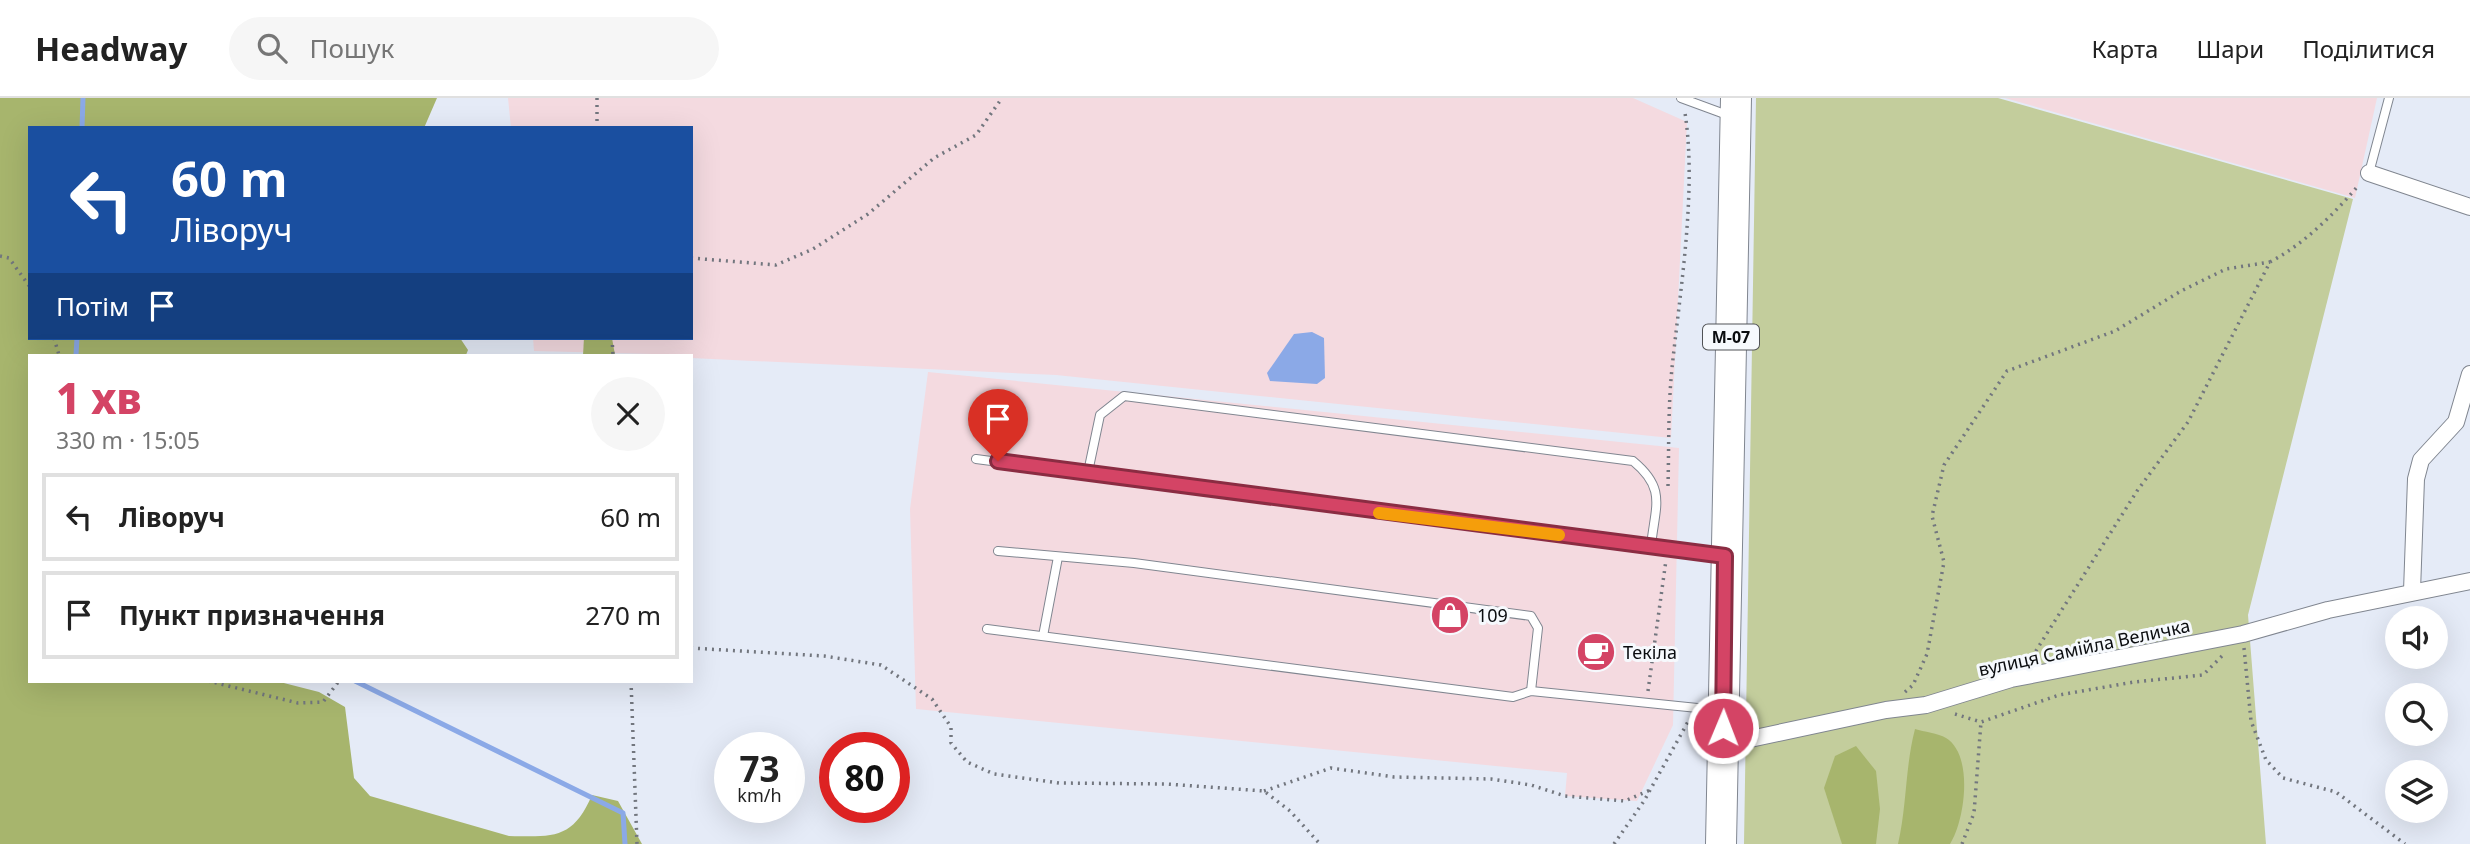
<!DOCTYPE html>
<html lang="uk">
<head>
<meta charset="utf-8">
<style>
	body { margin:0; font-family:"Noto Sans",sans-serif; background:#f6f6f6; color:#222; height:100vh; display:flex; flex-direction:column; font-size:26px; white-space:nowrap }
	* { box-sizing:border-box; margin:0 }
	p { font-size:23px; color:#767676 }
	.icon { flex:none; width:38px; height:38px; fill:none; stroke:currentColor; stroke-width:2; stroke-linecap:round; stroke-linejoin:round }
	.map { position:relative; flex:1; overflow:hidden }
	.details { position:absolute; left:28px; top:256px; width:665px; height:329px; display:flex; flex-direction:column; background:#fff; border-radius:0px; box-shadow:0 7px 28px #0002 }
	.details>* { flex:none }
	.guide { position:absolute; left:28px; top:28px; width:665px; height:214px; border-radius:0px; box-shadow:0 7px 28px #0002; background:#1a4fa0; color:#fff; overflow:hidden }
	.fabs { position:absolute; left:2385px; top:508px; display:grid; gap:14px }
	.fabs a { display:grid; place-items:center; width:63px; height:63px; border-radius:50%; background:#fff; box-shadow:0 7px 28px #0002; font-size:35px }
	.speed { position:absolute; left:714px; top:634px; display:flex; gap:14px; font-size:35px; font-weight:700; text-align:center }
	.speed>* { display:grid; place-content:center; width:91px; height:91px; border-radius:50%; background:#fff; box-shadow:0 7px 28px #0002; line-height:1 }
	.speed small { font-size:18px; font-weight:400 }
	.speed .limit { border:10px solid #d22; background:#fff; color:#111 }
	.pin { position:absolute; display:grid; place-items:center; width:60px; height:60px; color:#fff; margin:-72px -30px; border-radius:50% 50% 50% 0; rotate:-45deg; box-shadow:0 0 7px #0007 }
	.pin .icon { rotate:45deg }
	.me { position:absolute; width:77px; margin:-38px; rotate:1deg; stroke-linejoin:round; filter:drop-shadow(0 0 5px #0008) }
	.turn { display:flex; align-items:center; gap:24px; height:147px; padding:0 28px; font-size:32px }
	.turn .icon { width:91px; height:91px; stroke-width:2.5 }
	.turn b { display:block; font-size:49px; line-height:60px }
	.then { display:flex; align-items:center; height:66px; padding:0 28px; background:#0003; gap:14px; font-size:26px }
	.round { display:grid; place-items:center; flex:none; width:74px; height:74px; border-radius:37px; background:#f6f6f6 }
	.summary { display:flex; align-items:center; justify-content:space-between; height:119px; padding:0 28px }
	h1 { font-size:42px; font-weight:800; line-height:52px; color:#d44465 }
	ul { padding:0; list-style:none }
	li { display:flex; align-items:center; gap:21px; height:88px; margin:0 14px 10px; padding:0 14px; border:4px solid #e0e0e0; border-radius:0px }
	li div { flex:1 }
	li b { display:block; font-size:26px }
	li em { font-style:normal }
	header { display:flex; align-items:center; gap:42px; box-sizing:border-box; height:98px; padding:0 35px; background:#fff; border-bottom:2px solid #e0e0e0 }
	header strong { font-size:33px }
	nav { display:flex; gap:38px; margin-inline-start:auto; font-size:24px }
	.search { width:490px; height:63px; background:#f6f6f6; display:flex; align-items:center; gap:18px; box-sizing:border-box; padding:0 24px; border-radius:38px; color:#767676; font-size:26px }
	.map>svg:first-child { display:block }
	.industrial { fill:#f4dae0 }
	.green { fill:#c3cd9c }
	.forest { fill:#a7b56d }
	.water { fill:#8ba9e7 }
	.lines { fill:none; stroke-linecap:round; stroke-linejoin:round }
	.stream { stroke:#8ba9e7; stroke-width:5 }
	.lane-casing { stroke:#808690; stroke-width:10 }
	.street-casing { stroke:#808690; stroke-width:18 }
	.highway-casing { stroke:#808690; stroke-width:32 }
	.path { stroke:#72767e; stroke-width:3.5; stroke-dasharray:2 5; stroke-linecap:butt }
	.lane { stroke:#fff; stroke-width:8 }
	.street { stroke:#fff; stroke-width:16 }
	.highway { stroke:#fff; stroke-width:30 }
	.route-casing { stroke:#8a2c42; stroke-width:18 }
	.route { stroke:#d44465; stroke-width:12 }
	.slow { stroke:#f59e0b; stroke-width:12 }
	.labels { text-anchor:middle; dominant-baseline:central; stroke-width:6; stroke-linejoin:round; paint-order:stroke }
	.shield { fill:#f6f9fd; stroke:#515356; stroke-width:2 }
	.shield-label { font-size:16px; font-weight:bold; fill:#0a0c0f }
	.poi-label { font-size:18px; fill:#0a0c0f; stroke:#f6f9fd; text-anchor:start }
	.street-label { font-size:18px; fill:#0a0c0f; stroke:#f6f9fd }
</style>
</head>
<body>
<header>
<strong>Headway</strong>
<div class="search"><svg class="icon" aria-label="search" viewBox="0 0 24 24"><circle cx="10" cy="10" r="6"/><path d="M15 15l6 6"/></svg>Пошук</div>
<nav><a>Карта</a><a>Шари</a><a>Поділитися</a></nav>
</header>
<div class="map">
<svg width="2470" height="746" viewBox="0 0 2470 746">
	<rect width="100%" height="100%" fill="#e5ebf7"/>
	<!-- industrial -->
	<g class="industrial">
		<path d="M 508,0 L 1633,0 L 1687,24 L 1671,340 L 1056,277 L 691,260 L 691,257 L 534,253 L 533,240 L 691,240 L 691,30 L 511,30 Z"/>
		<path d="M 2005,0 L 2377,0 L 2355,100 Z"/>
		<path d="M 928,274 L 1679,350 L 1673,627 L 1637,703 L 1565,698 L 1567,675 L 916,611 L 910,411 Z"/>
	</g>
	<!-- green -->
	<path class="green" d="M 1756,0 L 1998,0 L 2353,101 L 2248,517 L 2266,746 L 1744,746 Z"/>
	<!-- forest -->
	<g class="forest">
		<path d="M 0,0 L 437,0 L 424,30 L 30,30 L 30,240 L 460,240 L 468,252 L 466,257 L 30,257 L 30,583 L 276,583 L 319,594 L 345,609 L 354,680 L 370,698 L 509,738 C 554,739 573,741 592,697 L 618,703 L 642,746 L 0,746 Z"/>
		<path d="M 584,240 L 612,240 L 615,257 L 583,257 Z"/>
		<path d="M 1915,631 C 1924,634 1938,635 1946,640 C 1974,657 1965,723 1950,746 L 1898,746 C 1907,708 1905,669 1915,631 Z"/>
		<path d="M 1856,648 L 1876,673 L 1880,711 L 1876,746 L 1842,746 L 1824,690 L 1835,658 Z"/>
	</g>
	<!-- water -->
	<path class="water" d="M 1312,234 L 1324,240 L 1325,280 L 1317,286 L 1270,283 L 1267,275 L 1294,236 Z"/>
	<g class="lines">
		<!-- stream -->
		<g class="stream">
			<path d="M 82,30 L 83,0"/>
			<path d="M 76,257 L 77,240"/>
			<path d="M 355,583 L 623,715 L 625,746"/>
		</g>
		<!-- lane casing -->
		<g class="lane-casing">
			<g id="lane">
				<path d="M 1681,0 L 1730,18"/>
				<path d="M 2369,75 L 2389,0"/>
				<path d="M 976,361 L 1722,458"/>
				<path d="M 1088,374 L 1100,317 L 1124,298 L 1633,363 C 1667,391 1655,408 1651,448"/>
				<path d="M 998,453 L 1134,465 L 1531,518 L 1538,530 L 1531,593"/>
				<path d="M 987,531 L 1513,599 L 1531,593 L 1717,612"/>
				<path d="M 1043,538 L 1058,459"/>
			</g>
		</g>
		<!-- street casing -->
		<g class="street-casing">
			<g id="street">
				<path d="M 2369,75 L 2470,109"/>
				<path d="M 2412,493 L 2416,381 L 2421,362 L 2456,324 L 2470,276"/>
				<path d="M 1722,647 L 1886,612 L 1926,607 L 2011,581 L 2243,536 L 2328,512 L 2470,483"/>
			</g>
		</g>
		<!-- highway casing -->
		<g class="highway-casing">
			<path id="highway" d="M 1721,746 L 1736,0"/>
		</g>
		<!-- path -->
		<g class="path">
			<path d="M 597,0 L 597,30"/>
			<path d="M 0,158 L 9,160 L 30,189"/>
			<path d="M 691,160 L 776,167 L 813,151 L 868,116 L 934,60 L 976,37 L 1002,0"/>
			<path d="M 54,240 L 59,257"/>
			<path d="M 612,240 L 613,257"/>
			<path d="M 1668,388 C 1669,349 1668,309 1672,270 C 1680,193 1697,92 1685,15"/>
			<path d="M 691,550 L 824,558 L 881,567 L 932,601 L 951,629 L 951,645 L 967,664 L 994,676 L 1059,685 L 1167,686 L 1264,693 L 1290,713 L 1320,746"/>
			<path d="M 2244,550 L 2251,623 L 2266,662 L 2283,680 L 2336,694 L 2405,746"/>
			<path d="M 2032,559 L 2137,393 L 2188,324 L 2270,164 C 2304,146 2333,117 2358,88"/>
			<path d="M 208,583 L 298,605 L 323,604 L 339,583"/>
			<path d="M 631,583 L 637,746"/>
			<path d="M 1648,593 L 1666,462"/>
			<path d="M 1905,594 L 1913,587 L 1927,556 L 1944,464 L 1932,418 L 1944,367 L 2007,273 L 2115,233 L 2181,193 L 2226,171 L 2270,164"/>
			<path d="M 1955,616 L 1981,624 L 2059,597 L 2134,584 L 2203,577 L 2222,558"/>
			<path d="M 1264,693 L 1331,670 L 1394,679 L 1491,681 L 1531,687 L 1565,698 L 1625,703 L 1650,692"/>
			<path d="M 1614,746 L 1644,703 L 1689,622"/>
			<path d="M 1962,746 L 1974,715 L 1981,624"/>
		</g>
		<!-- lane -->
		<use href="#lane" class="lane"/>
		<!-- street -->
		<use href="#street" class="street"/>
		<!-- highway -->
		<use href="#highway" class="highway"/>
	</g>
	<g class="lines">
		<!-- route casing -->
		<g class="route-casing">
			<path id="route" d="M 998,363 L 1725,458 L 1723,630"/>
		</g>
		<!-- route -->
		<use href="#route" class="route"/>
		<!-- slow -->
		<path class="slow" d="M 1379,415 L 1559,437"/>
	</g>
	<!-- icons -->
	<defs>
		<g id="shop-disc" transform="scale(2.0125)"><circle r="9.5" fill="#d44465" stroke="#f6f9fd"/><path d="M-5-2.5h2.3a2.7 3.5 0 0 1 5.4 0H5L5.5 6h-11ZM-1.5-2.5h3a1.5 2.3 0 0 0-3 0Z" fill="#fff"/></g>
		<g id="cafe-disc" transform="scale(2.0125)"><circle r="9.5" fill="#d44465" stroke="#f6f9fd"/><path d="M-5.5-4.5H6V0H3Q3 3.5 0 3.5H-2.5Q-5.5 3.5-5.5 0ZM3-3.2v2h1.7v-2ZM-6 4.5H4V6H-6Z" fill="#fff"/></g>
	</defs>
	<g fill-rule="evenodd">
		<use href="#shop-disc" x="1450" y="517"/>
		<use href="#cafe-disc" x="1596" y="554"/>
	</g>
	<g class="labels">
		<!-- shield labels -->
		<rect class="shield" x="1703" y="226.5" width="56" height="25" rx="5"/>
		<g class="shield-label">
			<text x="1731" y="239">М-07</text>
		</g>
		<!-- poi labels -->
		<g class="poi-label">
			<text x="1477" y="517">109</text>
			<text x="1623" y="554">Текіла</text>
		</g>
		<!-- street labels -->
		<g class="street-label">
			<text transform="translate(2084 549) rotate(-12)">вулиця Самійла Величка</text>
		</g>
	</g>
</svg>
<div class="fabs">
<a><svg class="icon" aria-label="sound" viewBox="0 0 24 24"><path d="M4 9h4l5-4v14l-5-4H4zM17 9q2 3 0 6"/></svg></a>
<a><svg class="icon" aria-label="search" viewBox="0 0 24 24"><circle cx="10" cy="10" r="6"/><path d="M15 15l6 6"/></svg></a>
<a><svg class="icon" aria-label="layers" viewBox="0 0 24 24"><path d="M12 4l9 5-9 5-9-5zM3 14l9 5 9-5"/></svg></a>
</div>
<div class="speed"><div>73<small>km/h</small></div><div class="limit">80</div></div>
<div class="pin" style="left:998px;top:363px;background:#d93025"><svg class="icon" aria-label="arrive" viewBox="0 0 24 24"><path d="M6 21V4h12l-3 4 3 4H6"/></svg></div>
<svg class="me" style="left:1723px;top:630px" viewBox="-20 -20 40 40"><circle r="17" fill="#d44465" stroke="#fff" stroke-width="3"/><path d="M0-11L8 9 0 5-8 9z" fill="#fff"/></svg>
<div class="guide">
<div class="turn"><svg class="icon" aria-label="left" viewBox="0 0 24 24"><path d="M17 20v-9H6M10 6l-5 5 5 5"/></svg><div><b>60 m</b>Ліворуч</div></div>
<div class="then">Потім<svg class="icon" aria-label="arrive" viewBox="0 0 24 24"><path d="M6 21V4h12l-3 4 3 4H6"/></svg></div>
</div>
<section class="details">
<div class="summary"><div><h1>1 хв</h1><p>330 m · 15:05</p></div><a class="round"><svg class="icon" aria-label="close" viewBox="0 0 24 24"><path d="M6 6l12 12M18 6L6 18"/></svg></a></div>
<ul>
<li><svg class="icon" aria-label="left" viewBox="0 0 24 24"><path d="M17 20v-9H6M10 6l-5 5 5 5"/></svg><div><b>Ліворуч</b></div><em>60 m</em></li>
<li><svg class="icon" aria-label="arrive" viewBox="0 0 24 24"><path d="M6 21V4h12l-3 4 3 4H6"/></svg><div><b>Пункт призначення</b></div><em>270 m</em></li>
</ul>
</section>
</div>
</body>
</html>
